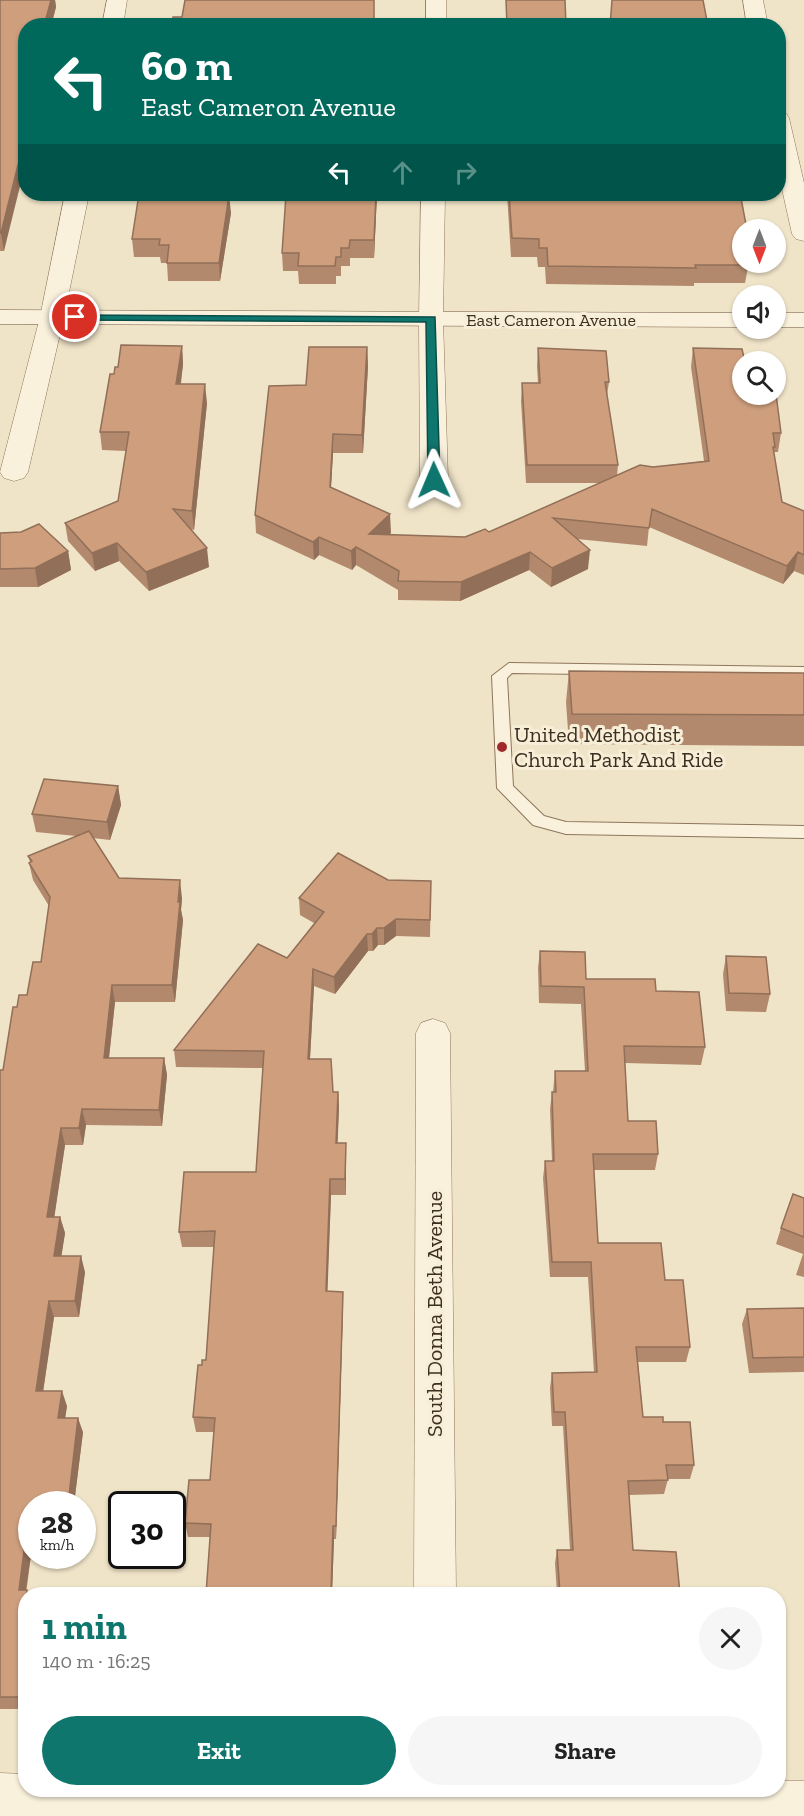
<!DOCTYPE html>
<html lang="en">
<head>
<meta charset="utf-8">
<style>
	body { margin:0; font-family:"Zilla Slab",serif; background:#f6f6f6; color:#222; height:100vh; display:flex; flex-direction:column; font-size:22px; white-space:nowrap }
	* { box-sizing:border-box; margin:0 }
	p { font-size:20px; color:#767676 }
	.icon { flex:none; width:33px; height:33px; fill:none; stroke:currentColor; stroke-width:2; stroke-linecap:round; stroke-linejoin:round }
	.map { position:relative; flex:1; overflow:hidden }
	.side { position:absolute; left:18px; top:1587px; width:768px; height:210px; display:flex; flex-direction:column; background:#fff; border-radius:24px; box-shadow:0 2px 4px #0004 }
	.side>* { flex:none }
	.top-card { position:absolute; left:18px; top:18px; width:768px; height:183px; border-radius:24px; box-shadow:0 2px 4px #0004; background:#00695c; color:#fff; overflow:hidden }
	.needle { width:39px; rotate:180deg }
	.controls { position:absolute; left:732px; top:219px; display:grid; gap:12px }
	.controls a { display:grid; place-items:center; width:54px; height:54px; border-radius:50%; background:#fff; box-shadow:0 2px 4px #0004; font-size:30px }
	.speed { position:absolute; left:18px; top:1491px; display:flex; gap:12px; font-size:30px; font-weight:700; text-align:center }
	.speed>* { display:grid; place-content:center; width:78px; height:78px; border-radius:50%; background:#fff; box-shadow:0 2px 4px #0004; line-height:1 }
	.speed small { font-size:15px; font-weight:400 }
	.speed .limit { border:3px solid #111; border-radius:9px; background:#fff; color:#111 }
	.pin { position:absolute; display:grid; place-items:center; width:51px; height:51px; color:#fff; margin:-26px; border:3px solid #fff; border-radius:50%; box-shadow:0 2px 6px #0007 }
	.me { position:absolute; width:66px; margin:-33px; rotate:359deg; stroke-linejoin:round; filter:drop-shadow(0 0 4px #0008) }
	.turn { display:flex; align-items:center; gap:21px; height:126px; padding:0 24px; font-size:27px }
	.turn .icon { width:78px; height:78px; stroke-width:2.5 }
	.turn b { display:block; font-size:42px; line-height:51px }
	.lanes { display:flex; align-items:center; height:57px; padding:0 24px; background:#0003; justify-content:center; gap:30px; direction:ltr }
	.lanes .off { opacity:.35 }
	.round { display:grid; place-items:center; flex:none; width:63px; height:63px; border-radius:32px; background:#f6f6f6 }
	.headline { display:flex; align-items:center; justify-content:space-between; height:102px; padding:0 24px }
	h1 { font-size:36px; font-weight:800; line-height:45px; color:#0f766e }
	.action { display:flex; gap:12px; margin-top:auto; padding:12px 24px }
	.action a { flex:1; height:69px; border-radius:36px; background:#0f766e; color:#fff; font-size:24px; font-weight:800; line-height:69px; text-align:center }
	.action a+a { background:#f6f6f6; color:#222 }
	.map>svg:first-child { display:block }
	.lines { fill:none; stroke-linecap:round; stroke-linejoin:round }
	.lane-casing { stroke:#8d765c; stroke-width:2 }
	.street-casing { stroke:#8d765c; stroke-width:1 }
	.secondary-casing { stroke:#6f573f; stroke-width:1 }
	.lane { fill:#faf1dc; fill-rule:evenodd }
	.street { fill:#faf1dc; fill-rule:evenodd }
	.secondary { fill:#faf1dc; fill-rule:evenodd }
	.wall { fill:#b2896c }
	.shaded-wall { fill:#916f58 }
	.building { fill:#cf9f7d; stroke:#916f58; stroke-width:1.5 }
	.route { fill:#0f766e; stroke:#0a4d48; stroke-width:1.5 }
	.poi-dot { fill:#9e2a2b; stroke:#f7eed8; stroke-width:2 }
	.labels { text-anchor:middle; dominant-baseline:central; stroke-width:6; stroke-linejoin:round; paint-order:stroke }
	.far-street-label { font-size:18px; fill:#3d2e20; stroke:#f7eed8 }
	.poi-label { font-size:22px; fill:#3d2e20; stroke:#f7eed8; text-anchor:start }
	.street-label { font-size:22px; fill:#3d2e20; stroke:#f7eed8 }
</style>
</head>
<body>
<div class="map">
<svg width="804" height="1816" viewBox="0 0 804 1816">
	<rect width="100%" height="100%" fill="#f0e4c8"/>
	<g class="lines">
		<!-- lane casing -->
		<g class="lane-casing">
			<path id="lane" d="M 509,663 L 804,667 L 804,677 L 512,673 L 507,678 L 513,786 L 544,816 L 566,822 L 804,826 L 804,838 L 566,834 L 533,825 L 497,788 L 492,676 Z"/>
		</g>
		<!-- street casing -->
		<g class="street-casing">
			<g id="street">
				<path d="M 107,0 L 127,0 L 123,26 L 102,26 Z"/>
				<rect x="426" y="0" width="20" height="26"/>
				<path d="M 743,0 L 763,0 L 768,26 L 747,26 Z"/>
				<path d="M 778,111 L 786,113 L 789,118 L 804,183 L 804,241 L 796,239 L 792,234 L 778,171 Z"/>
				<path d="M 65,194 L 89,194 L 64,317 L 28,472 L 24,478 L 14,481 L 4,478 L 0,472 L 40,317 Z"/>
				<path d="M 421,194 L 445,194 L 443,319 L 448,480 L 444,486 L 434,489 L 424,486 L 420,480 L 419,319 Z"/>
				<path d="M 433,1019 L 445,1023 L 450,1033 L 456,1594 L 414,1594 L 416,1033 L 421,1023 Z"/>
				<path d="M 0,1773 L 26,1774 L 26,1790 L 778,1790 L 778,1781 L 804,1781 L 804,1816 L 0,1816 Z"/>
			</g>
		</g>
		<!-- secondary casing -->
		<g class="secondary-casing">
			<g id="secondary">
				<path d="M 0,310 L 742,313 L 742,327 L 0,324 Z"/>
				<rect x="776" y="313" width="28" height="14"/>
			</g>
		</g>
		<!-- lane -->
		<use href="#lane" class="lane"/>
		<!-- street -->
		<use href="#street" class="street"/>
		<!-- secondary -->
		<use href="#secondary" class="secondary"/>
	</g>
	<!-- wall -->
	<g class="wall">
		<path d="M 0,0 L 55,0 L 56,7 L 51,26 L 26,26 L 4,251 L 0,251 Z"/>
		<path d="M 506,0 L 566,26 L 506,26 Z"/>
		<path d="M 139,194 L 225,194 L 231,213 L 220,281 L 168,281 L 167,263 L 161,263 L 160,257 L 134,257 L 132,239 Z"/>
		<path d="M 295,194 L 377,194 L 374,258 L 350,258 L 350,266 L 341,266 L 341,276 L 336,276 L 336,284 L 299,284 L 298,271 L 283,271 L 282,253 Z"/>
		<path d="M 507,194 L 738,194 L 742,262 L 749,262 L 745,283 L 694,283 L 694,286 L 546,284 L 545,267 L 538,267 L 537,257 L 511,257 Z"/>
		<path d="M 182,346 L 183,364 L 181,384 L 207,403 L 194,530 L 190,529 L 209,567 L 149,591 L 119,561 L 95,571 L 68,541 L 65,523 L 118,501 L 126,451 L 102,450 L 100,432 L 114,374 L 118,367 Z"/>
		<path d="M 367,347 L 368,366 L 363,453 L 333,453 L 331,487 L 391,533 L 388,535 L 465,537 L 489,532 L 600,483 L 526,483 L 521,401 L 522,383 L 538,383 L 537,366 L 538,348 L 609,382 L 607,395 L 618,465 L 617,476 L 653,467 L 704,461 L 691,367 L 693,348 L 742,394 L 781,433 L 778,452 L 774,452 L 774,453 L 782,502 L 804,511 L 804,575 L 794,571 L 783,584 L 649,527 L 647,546 L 577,539 L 588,569 L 551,587 L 529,570 L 460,601 L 398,600 L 398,590 L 356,565 L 352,570 L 319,555 L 314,560 L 256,533 L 255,515 L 306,385 Z"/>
		<path d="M 0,533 L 68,551 L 71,570 L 38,587 L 0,587 Z"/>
		<path d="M 569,671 L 804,673 L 804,746 L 569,744 L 566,702 Z"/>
		<path d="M 118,786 L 121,805 L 110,840 L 93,838 L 119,878 L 182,898 L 181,910 L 183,920 L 175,1002 L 115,1002 L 109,1058 L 164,1058 L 167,1075 L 162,1126 L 86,1125 L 83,1145 L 65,1145 L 54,1217 L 60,1217 L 65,1233 L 61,1256 L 85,1272 L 79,1317 L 54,1317 L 43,1391 L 67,1406 L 65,1418 L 83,1432 L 74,1504 L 32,1504 L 32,1548 L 26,1594 L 26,1709 L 0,1709 L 0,1070 L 3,1070 L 17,1007 L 27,995 L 41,962 L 49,906 L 33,880 L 29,863 L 30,862 L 28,856 L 76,836 L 36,832 L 32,814 Z"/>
		<path d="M 388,880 L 431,881 L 430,937 L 396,936 L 384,945 L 378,945 L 373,951 L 368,951 L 335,994 L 314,986 L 310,1059 L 333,1092 L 338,1092 L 339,1108 L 337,1143 L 346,1160 L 346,1195 L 331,1195 L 327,1291 L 343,1307 L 336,1539 L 334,1539 L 332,1594 L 206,1594 L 210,1537 L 188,1537 L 185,1523 L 210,1480 L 214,1432 L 196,1432 L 193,1417 L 202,1365 L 206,1360 L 214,1247 L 182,1247 L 179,1232 L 256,1172 L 263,1068 L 176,1067 L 174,1050 L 287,958 L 314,923 L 300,915 L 299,898 Z"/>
		<path d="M 540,951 L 586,979 L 656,991 L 705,1047 L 701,1065 L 625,1063 L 628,1121 L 658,1154 L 655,1170 L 594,1170 L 598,1243 L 665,1280 L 690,1347 L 686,1362 L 638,1362 L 643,1417 L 663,1422 L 694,1465 L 690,1479 L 668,1479 L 664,1494 L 629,1495 L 633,1550 L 680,1594 L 557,1594 L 555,1563 L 557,1550 L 570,1550 L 563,1426 L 552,1426 L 550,1388 L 552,1373 L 594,1372 L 588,1277 L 550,1277 L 543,1178 L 545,1161 L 552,1161 L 550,1109 L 552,1092 L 553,1092 L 555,1071 L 585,1071 L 581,1004 L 539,1003 L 538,968 Z"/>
		<path d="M 726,956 L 770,994 L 766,1012 L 726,1011 L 723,974 Z"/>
		<path d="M 804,1198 L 804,1277 L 796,1275 L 803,1254 L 776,1244 L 781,1228 Z"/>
		<path d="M 804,1308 L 804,1372 L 749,1373 L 742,1324 L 747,1309 Z"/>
		<path d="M 778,1681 L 782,1712 L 778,1720 Z"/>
	</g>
	<!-- shaded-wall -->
	<g class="shaded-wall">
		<path d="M 48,0 L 55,0 L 56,7 L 51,26 L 44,26 Z"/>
		<path d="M 26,133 L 26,162 L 4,251 L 1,233 Z"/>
		<path d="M 376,194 L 377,194 L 374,258 L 374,240 Z"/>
		<path d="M 229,195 L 231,213 L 220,281 L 219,263 Z"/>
		<path d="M 182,346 L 183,364 L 178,403 L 176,384 Z"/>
		<path d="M 367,347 L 368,366 L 363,453 L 362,435 Z"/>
		<path d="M 205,384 L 207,403 L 194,530 L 192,511 Z"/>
		<path d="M 333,434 L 333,453 L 330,505 L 330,487 Z"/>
		<path d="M 390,514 L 391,533 L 370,553 L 369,534 Z"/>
		<path d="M 319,537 L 319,555 L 314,560 L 313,542 Z"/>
		<path d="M 117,543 L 119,561 L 95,571 L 92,553 Z"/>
		<path d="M 356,547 L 356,565 L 352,570 L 351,551 Z"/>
		<path d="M 207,548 L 209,567 L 149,591 L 146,572 Z"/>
		<path d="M 590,550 L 588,569 L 551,587 L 552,568 Z"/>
		<path d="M 68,551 L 71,570 L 38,587 L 35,568 Z"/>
		<path d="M 530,552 L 529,570 L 460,601 L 461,582 Z"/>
		<path d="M 798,552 L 794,571 L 783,584 L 787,566 Z"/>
		<path d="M 118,786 L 121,805 L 110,840 L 107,822 Z"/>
		<path d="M 180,880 L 182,898 L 181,910 L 183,920 L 175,1002 L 172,985 Z"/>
		<path d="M 396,919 L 396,936 L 384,945 L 384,928 Z"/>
		<path d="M 377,928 L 378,945 L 373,951 L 372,934 Z"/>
		<path d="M 367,934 L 368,951 L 335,994 L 334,977 Z"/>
		<path d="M 313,969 L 314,986 L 309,1076 L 308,1059 Z"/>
		<path d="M 112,985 L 115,1002 L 107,1075 L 104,1058 Z"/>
		<path d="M 164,1058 L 167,1075 L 162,1126 L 159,1110 Z"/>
		<path d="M 338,1092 L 339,1108 L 337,1160 L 336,1143 Z"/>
		<path d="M 82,1109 L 86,1125 L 83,1145 L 79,1128 Z"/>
		<path d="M 61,1128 L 65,1145 L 52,1233 L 47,1217 Z"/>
		<path d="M 346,1143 L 346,1195 L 345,1179 Z"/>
		<path d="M 330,1179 L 331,1195 L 327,1306 L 326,1291 Z"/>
		<path d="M 60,1217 L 65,1233 L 59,1272 L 54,1256 Z"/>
		<path d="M 81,1256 L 85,1272 L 79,1317 L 75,1301 Z"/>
		<path d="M 343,1292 L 343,1307 L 336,1539 L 336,1526 Z"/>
		<path d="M 49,1301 L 54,1317 L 41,1406 L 36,1391 Z"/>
		<path d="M 62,1391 L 67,1406 L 63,1432 L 58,1418 Z"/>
		<path d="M 78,1418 L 83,1432 L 74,1504 L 68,1504 Z"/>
		<path d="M 29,1512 L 32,1518 L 32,1548 L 24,1602 L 19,1590 Z"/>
		<path d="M 333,1526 L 334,1539 L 332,1594 L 331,1594 Z"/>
		<path d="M 26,1598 L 26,1635 L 22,1627 Z"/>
	</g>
	<!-- building -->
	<g class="building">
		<path d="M 0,0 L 51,0 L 44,26 L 26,26 L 26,133 L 1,233 L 0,233 Z"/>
		<path d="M 185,0 L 374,0 L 374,21 L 382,21 L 382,26 L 171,26 L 173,17 L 182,17 Z"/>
		<path d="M 506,0 L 565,0 L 566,26 L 507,26 Z"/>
		<path d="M 612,0 L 703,0 L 708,26 L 610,26 Z"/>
		<path d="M 139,194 L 221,194 L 221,195 L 229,195 L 219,263 L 167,263 L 169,245 L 159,245 L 160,239 L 132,239 Z"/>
		<path d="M 295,194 L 376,194 L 374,240 L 350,240 L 349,248 L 341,248 L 341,257 L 336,257 L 335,266 L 298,266 L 299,253 L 282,253 L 286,195 L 295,195 Z"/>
		<path d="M 509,194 L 738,194 L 739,198 L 741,198 L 747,230 L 742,230 L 742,262 L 747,262 L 747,265 L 695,265 L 696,268 L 548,266 L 547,248 L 539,248 L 539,239 L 512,238 Z"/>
		<path d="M 121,345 L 182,346 L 176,384 L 205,384 L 192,511 L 173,509 L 207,548 L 146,572 L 117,543 L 92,553 L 65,523 L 118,501 L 129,432 L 100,432 L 110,374 L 114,374 L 115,367 L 118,367 Z"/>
		<path d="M 309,347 L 367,347 L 362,435 L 333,434 L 330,487 L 390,514 L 369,534 L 465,537 L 485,529 L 489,532 L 640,465 L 653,467 L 709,461 L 693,348 L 742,349 L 745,362 L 742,362 L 742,394 L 776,394 L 781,433 L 773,433 L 775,447 L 773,447 L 782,502 L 804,511 L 804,555 L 798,552 L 787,566 L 652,509 L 649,528 L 553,518 L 590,550 L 552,568 L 530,552 L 461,582 L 398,581 L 399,571 L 356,547 L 351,551 L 319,537 L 313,542 L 255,515 L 269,386 L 306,385 Z"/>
		<path d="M 538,348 L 606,351 L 609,382 L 605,382 L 618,465 L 527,465 L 522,383 L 540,383 Z"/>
		<path d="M 39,524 L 68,551 L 35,568 L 0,569 L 0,533 L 21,532 Z"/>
		<path d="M 569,671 L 804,673 L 804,715 L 572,714 Z"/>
		<path d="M 44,779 L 118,786 L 107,822 L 32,814 Z"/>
		<path d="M 89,831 L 119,878 L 180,880 L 178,902 L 180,902 L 172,985 L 112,985 L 104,1058 L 164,1058 L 159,1110 L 82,1109 L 79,1128 L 61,1128 L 47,1217 L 60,1217 L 54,1256 L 81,1256 L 75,1301 L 49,1301 L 36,1391 L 62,1391 L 58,1418 L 78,1418 L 68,1504 L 32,1504 L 32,1512 L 29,1512 L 19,1590 L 27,1590 L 22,1627 L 26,1627 L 26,1697 L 0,1697 L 0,1070 L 3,1070 L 13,1007 L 17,1007 L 19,995 L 27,995 L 33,962 L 41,962 L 50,897 L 29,863 L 32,861 L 28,856 Z"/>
		<path d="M 338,853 L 388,880 L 431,881 L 430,920 L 396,919 L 384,928 L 377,928 L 372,934 L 367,934 L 334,977 L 313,969 L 308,1059 L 331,1059 L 333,1092 L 338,1092 L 336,1143 L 346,1143 L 345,1179 L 330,1179 L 326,1291 L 343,1292 L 336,1526 L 333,1526 L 331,1594 L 206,1594 L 211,1524 L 185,1523 L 189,1480 L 210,1480 L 215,1418 L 193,1417 L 198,1365 L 202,1365 L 202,1360 L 206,1360 L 215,1231 L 179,1232 L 184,1172 L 256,1172 L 264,1051 L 174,1050 L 258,944 L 287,958 L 324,912 L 299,898 Z"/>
		<path d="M 540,951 L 585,952 L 586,979 L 655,979 L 656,991 L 699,992 L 705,1047 L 624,1046 L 628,1121 L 656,1121 L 658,1154 L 593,1154 L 598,1243 L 661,1243 L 665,1280 L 683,1280 L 690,1347 L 636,1347 L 643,1417 L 663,1417 L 663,1422 L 690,1422 L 694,1465 L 666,1465 L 668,1480 L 628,1481 L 633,1550 L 676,1552 L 680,1594 L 560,1594 L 557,1550 L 573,1550 L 565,1412 L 554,1412 L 552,1373 L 597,1372 L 591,1262 L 552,1262 L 545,1161 L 554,1161 L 552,1092 L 556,1092 L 555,1071 L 588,1071 L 584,987 L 541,986 Z"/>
		<path d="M 726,956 L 766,957 L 770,994 L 729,993 Z"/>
		<path d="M 793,1194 L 804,1198 L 804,1237 L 781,1228 Z"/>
		<path d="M 804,1308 L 804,1357 L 753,1358 L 747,1309 Z"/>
		<path d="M 778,1681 L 782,1712 L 778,1712 Z"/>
	</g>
	<!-- route -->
	<path class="route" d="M 72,315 L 435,317 L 440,480 L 434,483 L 428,480 L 426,322 L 75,320 L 70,317 Z"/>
	<!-- markers -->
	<circle class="poi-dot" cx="502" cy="747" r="6"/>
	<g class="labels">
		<!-- far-street labels -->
		<g class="far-street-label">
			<text x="551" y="320">East Cameron Avenue</text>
		</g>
		<!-- poi labels -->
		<g class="poi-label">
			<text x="514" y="734">United Methodist<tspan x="514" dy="25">Church Park And Ride</tspan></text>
		</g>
		<!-- street labels -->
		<g class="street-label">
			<text transform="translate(434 1314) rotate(-90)">South Donna Beth Avenue</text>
		</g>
	</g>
</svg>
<div class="controls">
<a><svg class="needle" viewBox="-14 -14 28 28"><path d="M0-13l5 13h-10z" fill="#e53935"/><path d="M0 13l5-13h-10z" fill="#767676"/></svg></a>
<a><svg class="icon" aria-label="sound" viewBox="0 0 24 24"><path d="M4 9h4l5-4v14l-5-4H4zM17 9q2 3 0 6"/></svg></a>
<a><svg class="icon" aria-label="search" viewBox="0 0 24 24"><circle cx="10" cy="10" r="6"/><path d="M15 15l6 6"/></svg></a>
</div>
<div class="speed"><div>28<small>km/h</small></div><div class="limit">30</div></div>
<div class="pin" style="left:75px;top:317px;background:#d93025"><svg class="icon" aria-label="arrive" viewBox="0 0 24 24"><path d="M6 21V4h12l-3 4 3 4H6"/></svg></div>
<svg class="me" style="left:434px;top:480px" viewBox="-20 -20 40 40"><path d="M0-17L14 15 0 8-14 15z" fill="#0f766e" stroke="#fff" stroke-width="4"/></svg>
<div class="top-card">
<div class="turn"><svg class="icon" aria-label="left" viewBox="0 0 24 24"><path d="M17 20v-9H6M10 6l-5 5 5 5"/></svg><div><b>60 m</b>East Cameron Avenue</div></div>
<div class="lanes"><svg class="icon" aria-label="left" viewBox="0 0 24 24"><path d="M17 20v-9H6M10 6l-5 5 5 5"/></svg><svg class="icon off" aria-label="ahead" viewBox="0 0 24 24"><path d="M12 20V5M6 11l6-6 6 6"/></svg><svg class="icon off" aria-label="right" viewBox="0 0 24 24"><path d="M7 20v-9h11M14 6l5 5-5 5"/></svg></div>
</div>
<section class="side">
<div class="headline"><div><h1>1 min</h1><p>140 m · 16:25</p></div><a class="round"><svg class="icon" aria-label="close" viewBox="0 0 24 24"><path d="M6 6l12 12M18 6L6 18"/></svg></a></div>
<div class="action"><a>Exit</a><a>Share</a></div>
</section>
</div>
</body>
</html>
